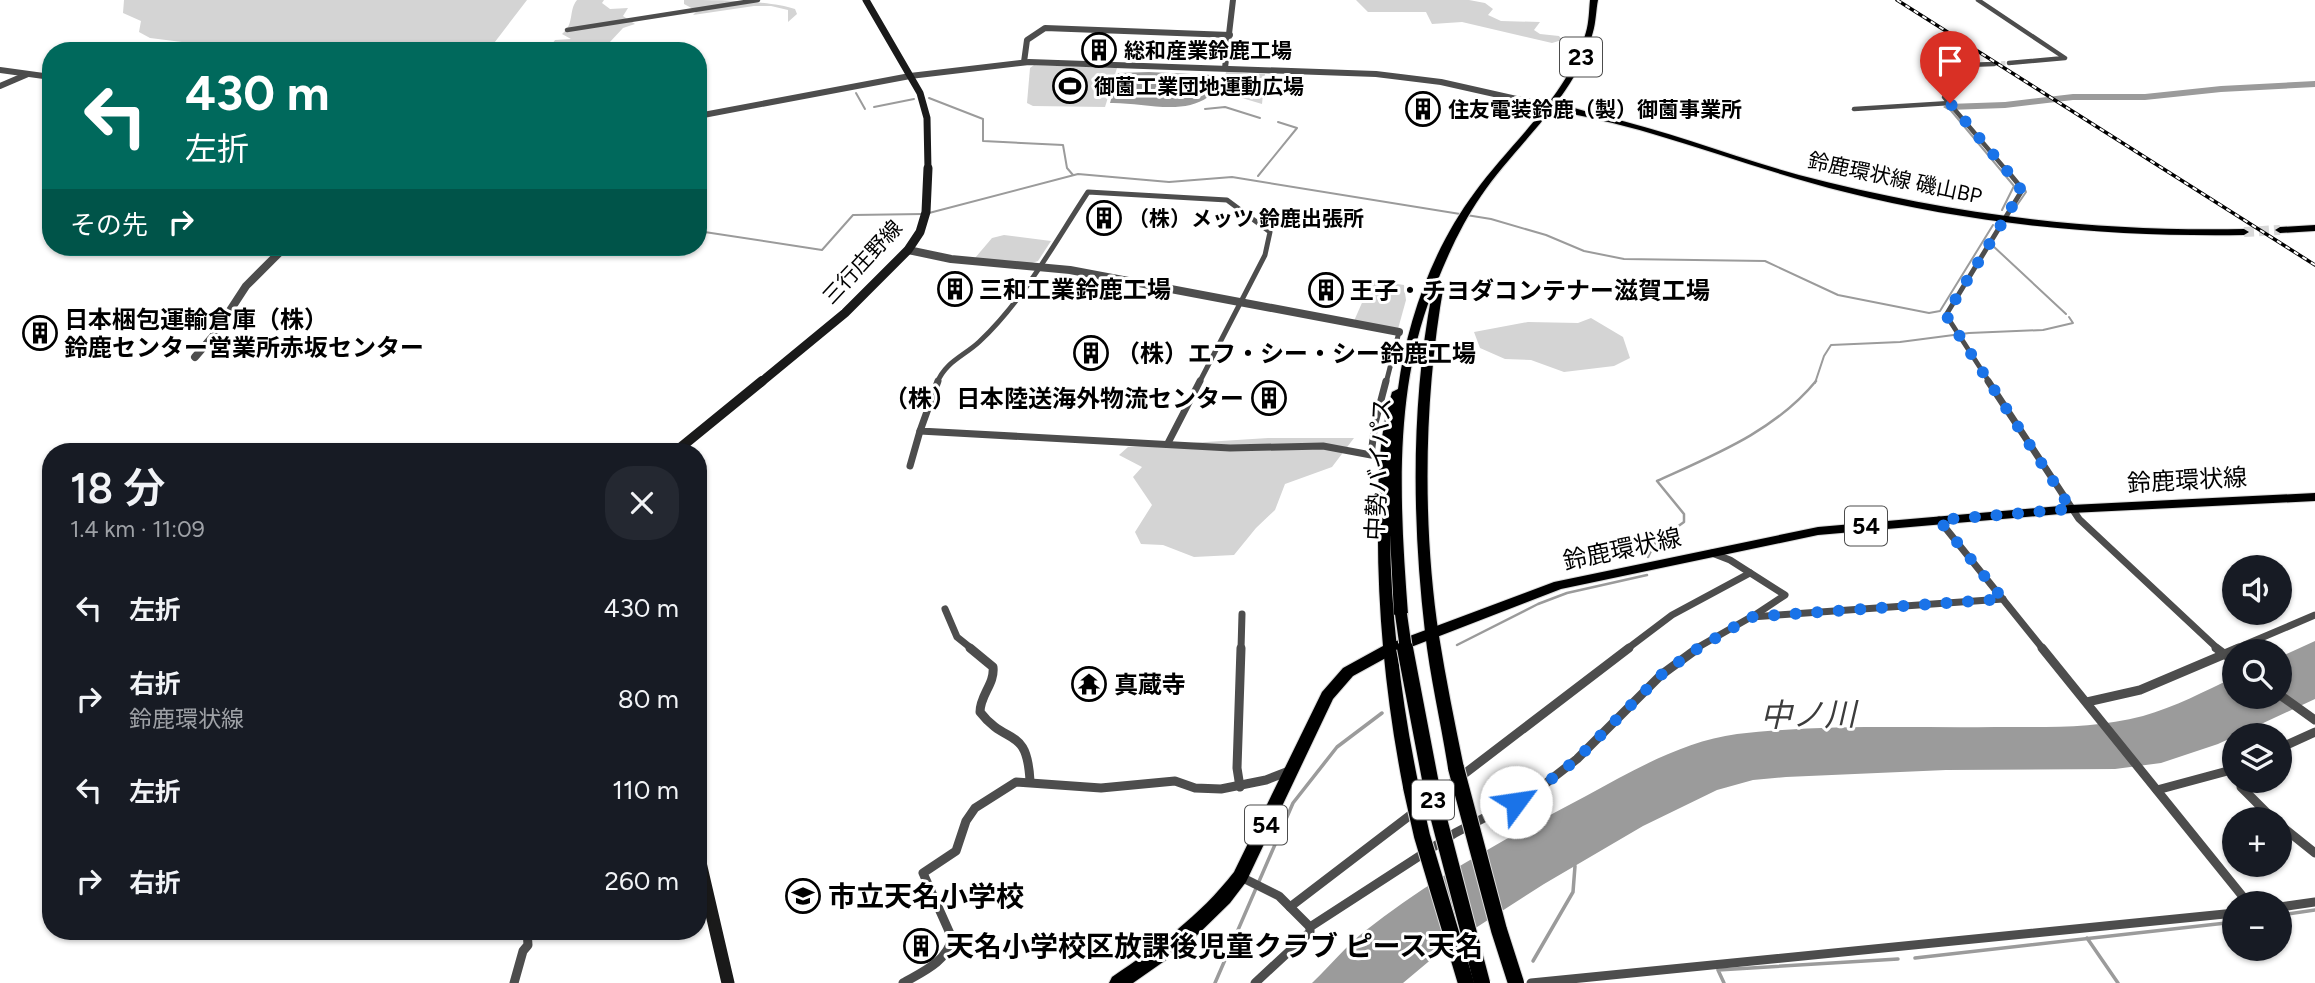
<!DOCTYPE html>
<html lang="ja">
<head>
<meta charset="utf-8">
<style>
	body { margin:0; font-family:Figtree,"Noto Sans JP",sans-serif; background:#242831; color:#f1f3f6; height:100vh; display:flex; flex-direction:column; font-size:26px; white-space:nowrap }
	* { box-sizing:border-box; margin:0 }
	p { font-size:23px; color:#9ea1a6 }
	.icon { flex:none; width:38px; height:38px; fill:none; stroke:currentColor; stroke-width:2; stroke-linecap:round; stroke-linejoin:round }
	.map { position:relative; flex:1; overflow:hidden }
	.details { position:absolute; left:42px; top:443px; width:665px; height:497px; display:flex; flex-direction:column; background:#171b24; border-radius:28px; box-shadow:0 2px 5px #0004 }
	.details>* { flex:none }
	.banner { position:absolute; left:42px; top:42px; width:665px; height:214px; border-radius:28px; box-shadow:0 2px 5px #0004; background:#00695c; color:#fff; overflow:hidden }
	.fabs { position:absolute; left:2222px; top:555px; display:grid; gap:14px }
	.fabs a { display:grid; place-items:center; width:70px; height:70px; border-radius:50%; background:#171b24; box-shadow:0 2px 5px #0004; font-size:35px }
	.pin { position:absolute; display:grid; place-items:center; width:60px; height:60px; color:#fff; margin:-72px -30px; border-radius:50% 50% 50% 0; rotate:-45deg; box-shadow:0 0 7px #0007 }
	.pin .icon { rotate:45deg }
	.me { position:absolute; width:77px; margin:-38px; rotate:59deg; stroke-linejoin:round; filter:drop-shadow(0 0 5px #0008) }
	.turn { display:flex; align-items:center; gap:24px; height:147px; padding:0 28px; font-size:32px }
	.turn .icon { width:91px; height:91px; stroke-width:2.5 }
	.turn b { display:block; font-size:49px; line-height:60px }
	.then { display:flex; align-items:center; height:66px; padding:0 28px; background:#0003; gap:14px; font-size:26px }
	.round { display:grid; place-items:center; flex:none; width:74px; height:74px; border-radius:28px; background:#242831 }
	.summary { display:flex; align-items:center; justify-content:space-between; height:119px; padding:0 28px }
	h1 { font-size:42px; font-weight:600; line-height:52px }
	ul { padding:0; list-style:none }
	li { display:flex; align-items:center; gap:21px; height:91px; padding:0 28px }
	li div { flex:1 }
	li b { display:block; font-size:26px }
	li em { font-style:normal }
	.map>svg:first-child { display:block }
	.green { fill:#d4d4d4 }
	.water { fill:#9b9b9b }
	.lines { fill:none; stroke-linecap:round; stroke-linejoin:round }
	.stream-far2 { stroke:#9b9b9b; stroke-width:2 }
	.stream-far1 { stroke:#9b9b9b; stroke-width:2.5 }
	.stream { stroke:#9b9b9b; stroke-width:3.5 }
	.river { fill:#9b9b9b; fill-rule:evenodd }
	.minor-tunnel { stroke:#d9d9d9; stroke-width:4.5; stroke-dasharray:4.5 2.5; stroke-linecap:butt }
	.primary-tunnel { stroke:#d9d9d9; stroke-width:10; stroke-dasharray:10 5; stroke-linecap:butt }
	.primary-casing { stroke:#dbdbdb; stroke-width:2 }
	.trunk-casing { stroke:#dbdbdb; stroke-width:2 }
	.minor-far3 { stroke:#4d4d4d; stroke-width:4.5 }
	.minor-far2 { stroke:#4d4d4d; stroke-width:5 }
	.minor-far1 { stroke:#4d4d4d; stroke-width:7 }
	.minor { stroke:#4d4d4d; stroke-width:9 }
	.tertiary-far1 { stroke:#4d4d4d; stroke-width:6 }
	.tertiary { stroke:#4d4d4d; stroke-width:8 }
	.secondary-far3 { stroke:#1a1a1a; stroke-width:7 }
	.secondary-far2 { stroke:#1a1a1a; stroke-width:9 }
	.secondary-far1 { stroke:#1a1a1a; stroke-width:10 }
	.secondary { stroke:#1a1a1a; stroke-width:13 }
	.primary { fill:#000; fill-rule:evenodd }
	.trunk { fill:#000; fill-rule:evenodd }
	.rail-casing { stroke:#000; stroke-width:3.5 }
	.rail { stroke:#fff; stroke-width:2; stroke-dasharray:5; stroke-linecap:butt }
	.trunk-bridge-far1-casing { stroke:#dbdbdb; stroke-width:14; stroke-linecap:butt }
	.trunk-bridge-casing { stroke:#dbdbdb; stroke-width:18; stroke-linecap:butt }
	.trunk-bridge-far1 { stroke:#000; stroke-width:12 }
	.trunk-bridge { stroke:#000; stroke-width:16 }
	.route { stroke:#1a73e8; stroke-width:12; stroke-dasharray:0 21.6 }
	.labels { text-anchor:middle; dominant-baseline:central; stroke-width:6; stroke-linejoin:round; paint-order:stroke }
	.far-poi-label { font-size:21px; font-weight:bold; fill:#000; stroke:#fff; text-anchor:start }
	.far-street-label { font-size:21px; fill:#000; stroke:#fff }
	.shield { fill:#fff; stroke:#4c4c4c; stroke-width:2 }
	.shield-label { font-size:23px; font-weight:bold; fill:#000 }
	.poi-label { font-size:24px; font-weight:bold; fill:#000; stroke:#fff; text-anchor:start }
	.street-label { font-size:24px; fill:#000; stroke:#fff }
	.near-poi-label { font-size:28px; font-weight:bold; fill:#000; stroke:#fff; text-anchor:start }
	.near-water-label { font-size:32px; font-style:italic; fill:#3c3c3c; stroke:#fff }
</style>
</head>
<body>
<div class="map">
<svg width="2315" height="983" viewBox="0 0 2315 983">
	<rect width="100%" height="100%" fill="#fff"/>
	<!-- green -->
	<g class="green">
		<path d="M 124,0 L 527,0 L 488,51 L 205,51 L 190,43 L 150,38 L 139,32 L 141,21 L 123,13 Z"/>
		<path d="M 577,0 L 604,0 L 602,3 L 610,9 L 628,8 L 623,16 L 635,24 L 623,28 L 609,43 L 614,51 L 566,51 L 565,48 L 550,47 L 555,40 L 571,39 L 562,34 C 575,24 568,11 577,0 Z"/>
		<path d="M 684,0 C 716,0 768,0 795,9 L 797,14 L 788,22 L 788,10 L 771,6 L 754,6 L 693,15 L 697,11 L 684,4 Z"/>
		<path d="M 1356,0 L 1469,0 L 1485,3 L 1493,9 L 1488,15 L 1501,21 L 1540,22 L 1534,30 L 1540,34 L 1559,36 L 1562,40 L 1552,43 L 1462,22 L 1432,24 L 1426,12 L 1368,12 Z"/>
		<path d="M 1034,65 L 1117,68 L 1105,107 L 1033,106 L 1027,103 L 1030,68 Z"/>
		<path d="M 1226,72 L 1265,74 L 1262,104 L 1222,92 Z"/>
		<path d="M 1004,235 L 1051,241 L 1038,261 L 1029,264 L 975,258 L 992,238 Z"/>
		<path d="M 1372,280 L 1404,285 L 1406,300 L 1398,329 L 1354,321 Z"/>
		<path d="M 1591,318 L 1623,337 L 1630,358 L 1614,366 L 1564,372 L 1531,360 L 1505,359 L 1480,348 L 1474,332 L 1528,322 L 1578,323 Z"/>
		<path d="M 1268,438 L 1354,438 L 1332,467 L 1285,484 L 1275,510 L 1256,528 L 1234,555 L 1194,557 L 1163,545 L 1141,544 L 1135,532 L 1152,505 L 1133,477 L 1142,467 L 1119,455 L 1128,447 Z"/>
	</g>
	<!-- water -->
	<g class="water">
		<path d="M 1149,72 L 1212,75 L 1208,97 C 1182,116 1141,102 1110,103 L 1118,73 Z"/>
		<path d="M 2315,641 L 2315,699 L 2218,744 L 2161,763 L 2115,769 L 1946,770 L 1786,777 L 1753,780 L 1717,790 L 1643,826 L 1544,884 L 1446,947 L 1403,983 L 1312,983 C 1330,966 1346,946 1365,931 C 1433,877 1509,837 1586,796 C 1632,771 1683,741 1737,734 C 1822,724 1910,728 1995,727 C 2045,727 2094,729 2143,716 C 2175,707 2205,691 2235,677 L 2235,696 L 2280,696 L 2280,657 Z"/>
	</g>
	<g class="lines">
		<!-- stream-far2 -->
		<g class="stream-far2">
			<path d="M 856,93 L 865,109"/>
			<path d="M 929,98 L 983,119 L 983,141 L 1063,145 L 1067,168 L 1073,175"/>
			<path d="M 874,107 L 914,99"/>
			<path d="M 1948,107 L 2014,186 L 2002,210"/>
			<path d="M 1205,109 L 1225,107 L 1260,118"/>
			<path d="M 1258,176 L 1297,128 L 1278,122"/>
			<path d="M 2013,211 L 2026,192 L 2024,187"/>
			<path d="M 929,213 L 1078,174 L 1169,182 L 1232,177 L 1491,219 L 1546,235 L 1584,251 L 1624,259 L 1765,261 L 1838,295 L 1929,313 L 1940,311 L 1993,225"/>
			<path d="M 698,231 L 822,250 L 853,215 L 923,214"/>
			<path d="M 1992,245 L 2066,314"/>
			<path d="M 1815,383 L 1824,356 L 1831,345 L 1900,342 L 1969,333 L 2043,330 L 2073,323 L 2069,317"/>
		</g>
		<!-- stream-far1 -->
		<g class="stream-far1">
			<path d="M 1648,557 L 1655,543 L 1684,522 L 1684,514 L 1657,481 C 1714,455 1775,431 1816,381"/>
			<path d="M 1457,645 L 1538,604 L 1567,593 L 1647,575"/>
		</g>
		<!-- stream -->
		<g class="stream">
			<path d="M 2280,915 L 2315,910"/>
			<path d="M 2087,938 L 2118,983"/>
			<path d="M 1915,958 L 2235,922"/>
			<path d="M 1533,961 L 1573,892 L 1575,866"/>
			<path d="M 1215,983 L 1293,803 L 1337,747 L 1382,713"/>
			<path d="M 1724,983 L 1718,970 L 1898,959"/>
		</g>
		<!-- river -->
		<path class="river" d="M 2315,81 L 2315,87 L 2221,92 L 2145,100 L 2073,100 L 2005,108 L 1948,110 L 1943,107 L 1948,104 L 2005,102 L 2073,94 L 2145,94 L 2221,86 Z"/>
		<!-- minor-tunnel -->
		<path class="minor-tunnel" d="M 1994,64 L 2009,63"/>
		<!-- primary-tunnel -->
		<path class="primary-tunnel" d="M 2244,232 L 2280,230"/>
		<!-- primary casing -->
		<g class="primary-casing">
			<g id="primary">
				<path d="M 1545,104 C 1563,103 1584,111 1602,116 C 1669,131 1733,157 1799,175 C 1949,214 2090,232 2244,229 L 2249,232 L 2244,235 C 2109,237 1976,225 1845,192 C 1780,176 1718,153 1653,134 C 1617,123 1581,116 1545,108 Z"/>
				<path d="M 2315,225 L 2315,231 L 2280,233 L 2275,230 L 2280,227 Z"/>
				<path d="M 2315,493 L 2315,501 L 2071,513 L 1818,535 L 1561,589 L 1393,654 L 1353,676 L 1333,699 L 1246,882 L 1230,903 L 1186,946 L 1133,983 L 1109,983 L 1112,977 C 1159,945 1199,917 1234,872 L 1322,692 L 1343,668 L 1383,646 L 1554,582 L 1818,527 L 2071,505 Z"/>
			</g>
		</g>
		<!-- trunk casing -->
		<g class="trunk-casing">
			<path id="trunk" d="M 1590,0 L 1598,0 C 1596,10 1596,22 1593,32 C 1576,97 1518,142 1481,196 C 1463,222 1449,252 1437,282 L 1444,284 C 1424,395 1422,524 1439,636 C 1446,680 1455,724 1464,768 L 1461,772 L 1456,774 L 1451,772 L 1448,768 C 1441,723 1430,677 1425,632 C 1412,520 1411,404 1432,293 C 1393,394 1400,508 1408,614 L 1406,618 L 1396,618 L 1394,614 L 1390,535 C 1391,620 1402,704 1419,787 L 1416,792 L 1411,793 L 1406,792 L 1403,787 C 1386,699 1377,610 1378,520 C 1378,477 1379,433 1392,392 L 1398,389 C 1407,320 1433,248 1475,192 C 1512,141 1569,95 1586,32 C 1589,22 1589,10 1590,0 Z"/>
		</g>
		<!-- minor-far3 -->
		<g class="minor-far3">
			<path d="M 1978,0 L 2065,58 L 2009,63"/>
			<path d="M 567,30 L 758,0"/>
			<path d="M 1994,64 L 1966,65 L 1944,97 L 2006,170"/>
			<path d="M 1854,109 L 1950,103"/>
		</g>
		<!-- minor-far2 -->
		<g class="minor-far2">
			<path d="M 937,383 C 945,362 964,356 979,342 C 1024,300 1055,242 1088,192 L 1227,200 L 1270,232 L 1265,255 L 1199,383"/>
			<path d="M 1386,383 L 1399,332"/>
			<path d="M 1990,383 L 1946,315 L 2021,192 L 2019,185 L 2005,168"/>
		</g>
		<!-- minor-far1 -->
		<g class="minor-far1">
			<path d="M 938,381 L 920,431 L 1230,448 L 1323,446 L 1371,455 L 1375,423 L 1386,381"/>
			<path d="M 1988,381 L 2079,519 L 2218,649"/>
			<path d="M 1168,443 L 1200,381"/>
			<path d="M 910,466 L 920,431"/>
			<path d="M 1939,520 L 2043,649"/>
			<path d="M 1712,553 L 1730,560 L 1785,595 L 1752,617"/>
			<path d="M 945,609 L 957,637 L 972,649"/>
			<path d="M 1241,649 L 1242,614"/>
			<path d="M 1627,649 L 1672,615 L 1750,573"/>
			<path d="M 1695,649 L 1751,617 L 2003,599"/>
			<path d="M 2235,649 L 2315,615"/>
		</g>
		<!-- minor -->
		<g class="minor">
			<path d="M 970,648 L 993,667 C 995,684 980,695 980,712 C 1007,747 1027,725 1030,781"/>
			<path d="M 2042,648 L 2248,903"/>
			<path d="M 2216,648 L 2235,662"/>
			<path d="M 2280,695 L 2315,720"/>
			<path d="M 2087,702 L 2140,690 L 2239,648"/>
			<path d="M 2280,748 L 2315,732"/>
			<path d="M 1240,787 L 1237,768 L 1241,648"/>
			<path d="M 2241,787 L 2273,819"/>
			<path d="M 2157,790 L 2235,769"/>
			<path d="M 2280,825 L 2315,853"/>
			<path d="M 1241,877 L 1279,896 L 1310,927"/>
			<path d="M 1290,907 L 1629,648"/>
			<path d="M 2280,907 L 2315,902"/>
			<path d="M 514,983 L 523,951 L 528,945 L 527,931"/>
			<path d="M 903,983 C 922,972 947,962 952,938 L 923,873 L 956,851 L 966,821 L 975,808 L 1016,782 L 1101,788 L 1175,781 L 1195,788 L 1221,789 L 1266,780 L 1289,771"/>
			<path d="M 1255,983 L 1310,932 L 1310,927 L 1455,833 L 1536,791 L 1577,759 L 1661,675 L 1698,648"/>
			<path d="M 1531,983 L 2235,913"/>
		</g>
		<!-- tertiary-far1 -->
		<g class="tertiary-far1">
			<path d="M 1024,62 L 1027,40 L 1045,28 L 1230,35"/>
			<path d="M 1225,68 L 1233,0"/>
			<path d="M 0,70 L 51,77"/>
			<path d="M 0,86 L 28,74"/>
			<path d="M 698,116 L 910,76 L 1029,62 L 1376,74 L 1441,82 L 1548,106"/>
		</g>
		<!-- tertiary -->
		<g class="tertiary">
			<path d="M 908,250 L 951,259 L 1070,270 L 1399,332"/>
			<path d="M 195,357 L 214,335 L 246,286 L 285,247"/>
		</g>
		<!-- secondary-far3 -->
		<path class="secondary-far3" d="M 866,0 L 920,93 L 927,118 L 928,170"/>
		<!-- secondary-far2 -->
		<path class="secondary-far2" d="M 760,383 L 845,313 L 908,250 L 920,232 L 926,212 L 928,168"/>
		<!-- secondary-far1 -->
		<path class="secondary-far1" d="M 675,452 L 762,381"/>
		<!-- secondary -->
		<path class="secondary" d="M 698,854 L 728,983"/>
		<!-- primary -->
		<use href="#primary" class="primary"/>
		<!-- trunk -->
		<use href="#trunk" class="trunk"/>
		<!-- rail casing -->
		<g class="rail-casing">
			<path id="rail" d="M 1897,0 L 2315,265"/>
		</g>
		<!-- rail -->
		<use href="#rail" class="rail"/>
		<!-- trunk-bridge-far1 casing -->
		<g class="trunk-bridge-far1-casing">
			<path id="trunk-bridge-far1" d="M 1401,614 L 1406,649"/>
		</g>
		<!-- trunk-bridge casing -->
		<g class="trunk-bridge-casing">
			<g id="trunk-bridge">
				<path d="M 1405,648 L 1434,800 L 1482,983"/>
				<path d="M 1456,768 L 1499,930 L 1516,983"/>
				<path d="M 1411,787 L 1422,836 L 1466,983"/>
			</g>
		</g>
		<!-- trunk-bridge-far1 -->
		<use href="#trunk-bridge-far1" class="trunk-bridge-far1"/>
		<!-- trunk-bridge -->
		<use href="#trunk-bridge" class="trunk-bridge"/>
	</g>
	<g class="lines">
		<!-- route -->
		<path class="route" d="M 1516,802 L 1536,791 L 1577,759 L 1661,675 L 1692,652 L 1751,617 L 2003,599 L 1939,520 L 2071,509 L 1946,315 L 2021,192 L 2019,185 L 1950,103"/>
	</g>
	<!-- icons -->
	<defs>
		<g id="building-ring" transform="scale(1.75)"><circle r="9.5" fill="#fff" stroke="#000" stroke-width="1.5"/><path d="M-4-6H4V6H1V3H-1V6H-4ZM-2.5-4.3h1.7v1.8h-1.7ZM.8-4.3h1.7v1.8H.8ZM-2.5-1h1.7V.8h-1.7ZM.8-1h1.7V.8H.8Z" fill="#000"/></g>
		<g id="stadium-ring" transform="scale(1.75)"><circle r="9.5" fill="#fff" stroke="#000" stroke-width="1.5"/><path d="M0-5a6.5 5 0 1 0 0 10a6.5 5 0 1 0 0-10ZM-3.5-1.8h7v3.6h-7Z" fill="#000"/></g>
		<g id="temple-ring" transform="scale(1.75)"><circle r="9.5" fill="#fff" stroke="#000" stroke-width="1.5"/><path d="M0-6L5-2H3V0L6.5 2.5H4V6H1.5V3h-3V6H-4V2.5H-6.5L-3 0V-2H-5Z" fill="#000"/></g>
		<g id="school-ring" transform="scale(1.75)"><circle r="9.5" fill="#fff" stroke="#000" stroke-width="1.5"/><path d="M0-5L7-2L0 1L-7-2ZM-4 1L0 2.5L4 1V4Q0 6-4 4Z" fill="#000"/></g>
	</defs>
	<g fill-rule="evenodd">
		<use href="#building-ring" x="1099" y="50"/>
		<use href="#stadium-ring" x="1070" y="86"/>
		<use href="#building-ring" x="1423" y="109"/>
		<use href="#building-ring" x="1104" y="218"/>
		<use href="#building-ring" x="955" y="289"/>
		<use href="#building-ring" x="1326" y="290"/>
		<use href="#building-ring" x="40" y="333"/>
		<use href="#building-ring" x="1091" y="353"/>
		<use href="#building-ring" x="1269" y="398"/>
		<use href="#temple-ring" x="1089" y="684"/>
		<use href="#school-ring" x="803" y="896"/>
		<use href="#building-ring" x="921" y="946"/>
	</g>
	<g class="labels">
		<!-- far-poi labels -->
		<g class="far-poi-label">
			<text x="1124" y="50">総和産業鈴鹿工場</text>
			<text x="1094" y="86">御薗工業団地運動広場</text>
			<text x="1448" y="109">住友電装鈴鹿（製）御薗事業所</text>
			<text x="1128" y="218">（株）メッツ 鈴鹿出張所</text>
		</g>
		<!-- far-street labels -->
		<g class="far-street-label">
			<text transform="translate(1895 178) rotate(12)">鈴鹿環状線 磯山BP</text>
			<text transform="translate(862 262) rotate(-47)">三行庄野線</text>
		</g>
		<!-- shield labels -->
		<g class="shield">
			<rect x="1560" y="37.5" width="42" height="39" rx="5"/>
			<rect x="1845" y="506.5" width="42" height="39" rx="5"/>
			<rect x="1412" y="780.5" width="42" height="39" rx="5"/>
			<rect x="1245" y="805.5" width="42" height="39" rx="5"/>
		</g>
		<g class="shield-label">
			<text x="1581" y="57">23</text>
			<text x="1866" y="526">54</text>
			<text x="1433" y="800">23</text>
			<text x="1266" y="825">54</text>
		</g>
		<!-- poi labels -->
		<g class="poi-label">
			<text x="979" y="289">三和工業鈴鹿工場</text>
			<text x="1350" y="290">王子・チヨダコンテナー滋賀工場</text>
			<text x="64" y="319">日本梱包運輸倉庫（株）<tspan x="64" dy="28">鈴鹿センター営業所赤坂センター</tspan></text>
			<text x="1116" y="353">（株）エフ・シー・シー鈴鹿工場</text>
			<text x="1244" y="398" text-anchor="end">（株）日本陸送海外物流センター</text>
			<text x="1114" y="684">真蔵寺</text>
		</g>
		<!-- street labels -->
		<g class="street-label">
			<text transform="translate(1378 469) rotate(-87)">中勢バイパス</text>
			<text transform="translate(2187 480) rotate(-3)">鈴鹿環状線</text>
			<text transform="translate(1622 549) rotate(-12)">鈴鹿環状線</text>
		</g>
		<!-- near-poi labels -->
		<g class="near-poi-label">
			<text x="828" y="896">市立天名小学校</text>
			<text x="946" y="946">天名小学校区放課後児童クラブ ピース天名</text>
		</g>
		<!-- near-water labels -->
		<g class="near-water-label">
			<text transform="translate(1808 715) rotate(-1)">中ノ川</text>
		</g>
	</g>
</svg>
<div class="fabs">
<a><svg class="icon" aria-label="sound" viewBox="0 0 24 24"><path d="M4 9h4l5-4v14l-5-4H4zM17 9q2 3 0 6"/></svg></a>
<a><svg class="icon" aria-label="search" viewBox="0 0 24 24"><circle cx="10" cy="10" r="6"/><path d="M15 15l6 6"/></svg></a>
<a><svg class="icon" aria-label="layers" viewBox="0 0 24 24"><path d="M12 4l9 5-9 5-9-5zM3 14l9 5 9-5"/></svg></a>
<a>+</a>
<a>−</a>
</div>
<div class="pin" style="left:1950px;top:103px;background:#d93025"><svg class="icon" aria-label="arrive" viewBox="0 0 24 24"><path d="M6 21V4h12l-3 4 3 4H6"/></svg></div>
<svg class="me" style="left:1516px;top:802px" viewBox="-20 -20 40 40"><circle r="19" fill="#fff"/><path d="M0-13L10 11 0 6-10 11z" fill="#1a73e8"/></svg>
<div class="banner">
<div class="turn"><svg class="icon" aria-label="left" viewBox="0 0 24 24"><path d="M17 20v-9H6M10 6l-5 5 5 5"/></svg><div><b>430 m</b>左折</div></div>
<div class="then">その先<svg class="icon" aria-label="right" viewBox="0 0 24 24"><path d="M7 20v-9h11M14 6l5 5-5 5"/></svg></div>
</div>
<section class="details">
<div class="summary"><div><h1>18 分</h1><p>1.4 km · 11:09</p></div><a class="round"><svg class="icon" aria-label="close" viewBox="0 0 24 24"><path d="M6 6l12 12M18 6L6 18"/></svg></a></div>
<ul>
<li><svg class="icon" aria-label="left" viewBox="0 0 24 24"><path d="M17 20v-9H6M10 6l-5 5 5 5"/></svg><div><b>左折</b></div><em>430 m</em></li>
<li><svg class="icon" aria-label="right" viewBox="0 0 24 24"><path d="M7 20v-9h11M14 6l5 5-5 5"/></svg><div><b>右折</b><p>鈴鹿環状線</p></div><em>80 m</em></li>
<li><svg class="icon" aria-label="left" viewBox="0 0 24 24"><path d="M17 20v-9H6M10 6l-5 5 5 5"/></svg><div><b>左折</b></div><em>110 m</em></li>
<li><svg class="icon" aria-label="right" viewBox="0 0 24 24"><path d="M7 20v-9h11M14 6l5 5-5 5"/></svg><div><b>右折</b></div><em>260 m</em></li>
</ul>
</section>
</div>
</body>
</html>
